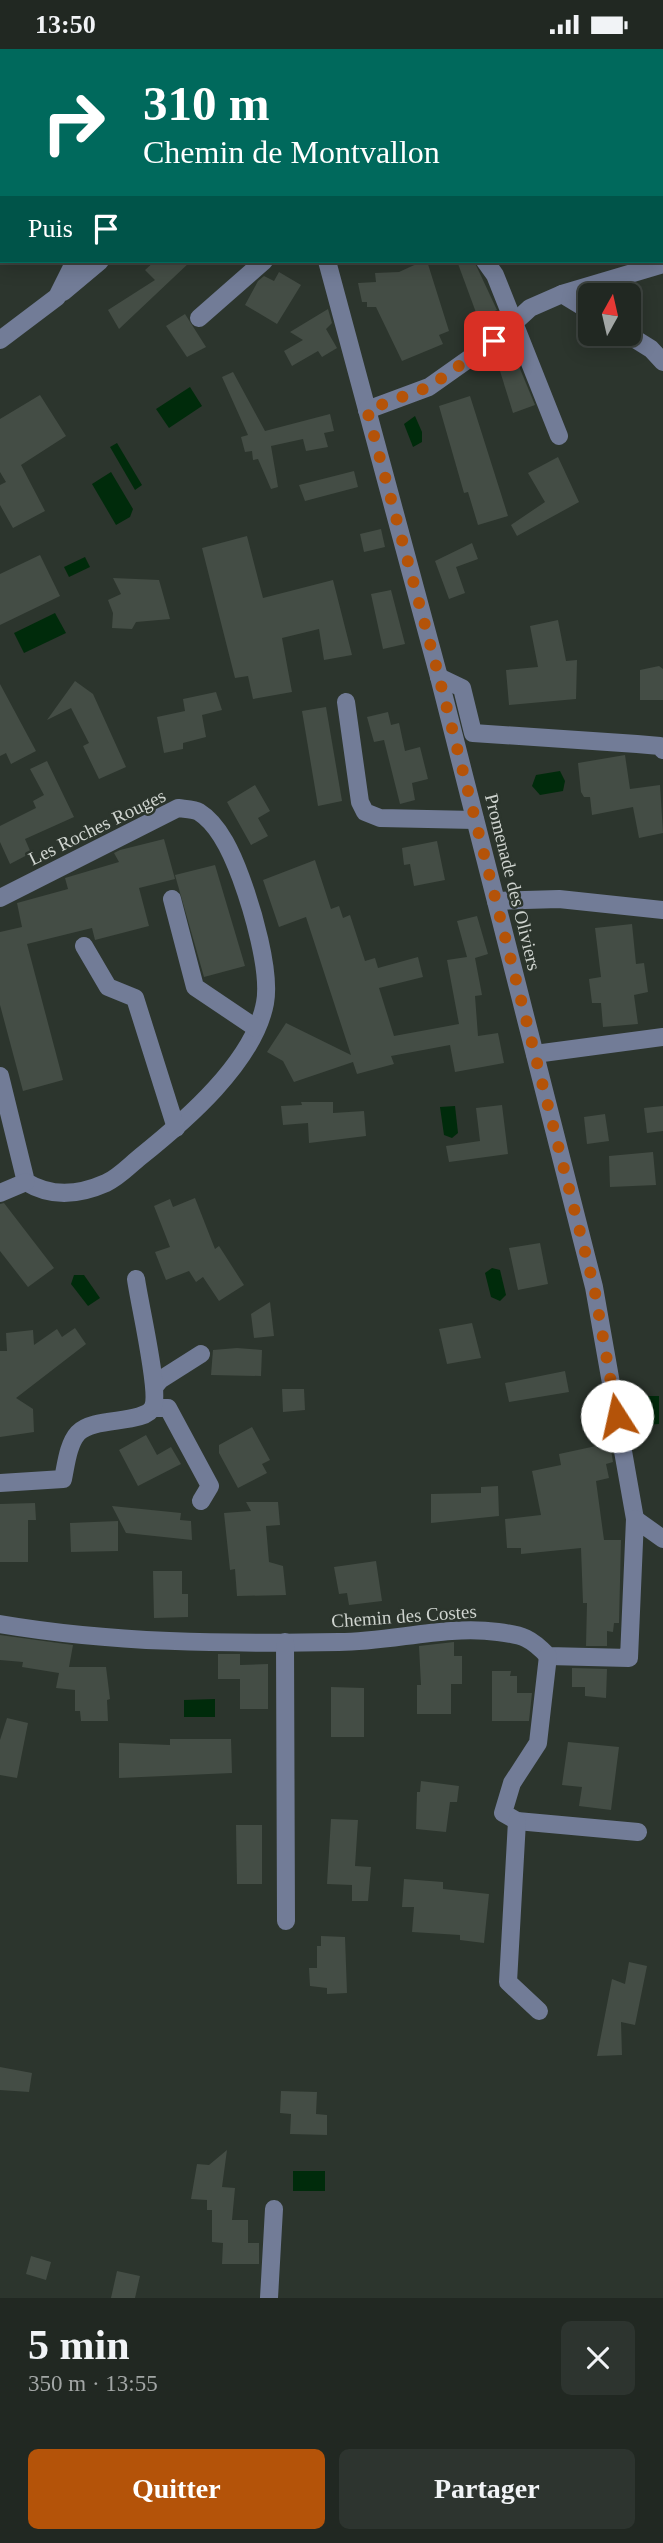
<!DOCTYPE html>
<html lang="fr">
<head>
<meta charset="utf-8">
<style>
	body { margin:0; font-family:"Times New Roman",serif; background:#2d342f; color:#f1f3f6; height:100vh; display:flex; flex-direction:column; font-size:26px; white-space:nowrap }
	* { box-sizing:border-box; margin:0 }
	p { font-size:23px; color:#a2a6a5 }
	.icon { flex:none; width:38px; height:38px; fill:none; stroke:currentColor; stroke-width:2; stroke-linecap:round; stroke-linejoin:round }
	.map { position:relative; height:2249px; overflow:hidden }
	.sheet { display:flex; flex-direction:column; background:#212822; flex:1 }
	.sheet>* { flex:none }
	.top-card { position:absolute; left:0px; top:0px; width:663px; height:214px; box-shadow:0 4px 18px #0003,0 0 0 2px #3e4440; background:#00695c; color:#fff; overflow:hidden }
	.needle { width:46px; rotate:8deg }
	.controls { position:absolute; left:578px; top:234px; display:grid; gap:14px }
	.controls a { display:grid; place-items:center; width:63px; height:63px; border-radius:10px; background:#212822; box-shadow:0 4px 18px #0003,0 0 0 2px #3e4440; font-size:35px }
	.pin { position:absolute; display:grid; place-items:center; width:60px; height:60px; color:#fff; margin:-30px; border-radius:14px; box-shadow:0 4px 10px #0006 }
	.me { position:absolute; width:77px; margin:-38px; rotate:350deg; stroke-linejoin:round; filter:drop-shadow(0 0 5px #0008) }
	.turn { display:flex; align-items:center; gap:24px; height:147px; padding:0 28px; font-size:32px }
	.turn .icon { width:91px; height:91px; stroke-width:2.5 }
	.turn b { display:block; font-size:49px; line-height:60px }
	.then { display:flex; align-items:center; height:66px; padding:0 28px; background:#0003; gap:14px; font-size:26px }
	.round { display:grid; place-items:center; flex:none; width:74px; height:74px; border-radius:10px; background:#2d342f }
	.overview { display:flex; align-items:center; justify-content:space-between; height:119px; padding:0 28px }
	h1 { font-size:42px; font-weight:700; line-height:52px }
	.action { display:flex; gap:14px; margin-top:auto; padding:14px 28px }
	.action a { flex:1; height:80px; border-radius:10px; background:#b45309; color:#fff; font-size:28px; font-weight:700; line-height:80px; text-align:center }
	.action a+a { background:#2d342f; color:#f1f3f6 }
	.status { display:flex; justify-content:space-between; align-items:center; height:49px; padding:0 35px; background:#212822; direction:ltr }
	.status svg { height:19px; fill:currentColor }
	.map>svg:first-child { display:block }
	.water { fill:#002b0b }
	.building { fill:#444d45 }
	.lines { fill:none; stroke-linecap:round; stroke-linejoin:round }
	.minor { stroke:#727c97; stroke-width:18 }
	.route { stroke:#b45309; stroke-width:12; stroke-dasharray:0 21.6 }
	.labels { text-anchor:middle; dominant-baseline:central; stroke-width:5; stroke-linejoin:round; paint-order:stroke }
	.street-label { font-size:19px; fill:#cfd4cf; stroke:#2c352d }
</style>
</head>
<body>
<div class="status"><b>13:50</b><svg viewBox="0 0 49 12"><path d="M0 12V9h3v3zM5 12V6h3v6zM10 12V3h3v9zM15 12V0h3v12zM26 1h20v11H26zM47 4h2v5h-2z"/></svg></div>
<div class="map">
<svg width="663" height="2249" viewBox="0 0 663 2249">
	<rect width="100%" height="100%" fill="#2c352d"/>
	<!-- water -->
	<g class="water">
		<path d="M 190,338 L 202,357 L 169,379 L 156,360 Z"/>
		<path d="M 415,367 L 422,383 L 422,393 L 413,398 L 404,375 Z"/>
		<path d="M 117,394 L 142,436 L 135,441 L 110,398 Z"/>
		<path d="M 111,423 L 133,460 L 130,468 L 116,476 L 92,435 Z"/>
		<path d="M 85,508 L 90,518 L 69,528 L 64,518 Z"/>
		<path d="M 55,564 L 66,584 L 24,604 L 14,584 Z"/>
		<path d="M 560,722 L 565,732 L 563,742 L 540,746 L 532,737 L 536,726 Z"/>
		<path d="M 455,1057 L 458,1084 L 452,1089 L 444,1086 L 440,1058 Z"/>
		<path d="M 492,1219 L 500,1221 L 506,1246 L 500,1252 L 491,1248 L 485,1224 Z"/>
		<path d="M 74,1226 L 84,1226 L 100,1249 L 88,1257 L 71,1235 Z"/>
		<path d="M 644,1347 L 659,1347 L 659,1375 L 645,1376 Z"/>
		<path d="M 215,1650 L 215,1668 L 184,1668 L 184,1651 Z"/>
		<rect x="293" y="2122" width="32" height="20"/>
	</g>
	<!-- building -->
	<g class="building">
		<path d="M 155,212 L 191,212 L 119,280 L 108,261 L 155,231 L 145,221 Z"/>
		<path d="M 423,212 L 427,212 L 449,282 L 439,286 L 443,295 L 402,312 L 376,258 L 367,258 L 367,253 L 362,253 L 358,234 L 376,233 L 375,224 L 399,223 Z"/>
		<path d="M 457,212 L 474,212 L 497,261 L 478,269 Z"/>
		<path d="M 279,223 L 301,236 L 277,275 L 245,256 L 258,232 L 264,227 L 274,232 Z"/>
		<path d="M 328,260 L 332,274 L 326,280 L 337,299 L 322,308 L 318,302 L 292,317 L 284,302 L 303,291 L 290,283 Z"/>
		<path d="M 185,265 L 206,298 L 187,308 L 166,277 Z"/>
		<path d="M 518,315 L 535,356 L 513,364 L 500,322 Z"/>
		<path d="M 233,323 L 265,382 L 330,365 L 334,382 L 324,384 L 328,398 L 306,402 L 303,390 L 271,397 L 278,438 L 271,440 L 258,410 L 253,411 L 252,402 L 245,403 L 241,388 L 248,386 L 222,328 Z"/>
		<path d="M 40,346 L 66,387 L 21,416 L 45,462 L 13,479 L 0,456 L 0,436 L 6,433 L 0,423 L 0,370 Z"/>
		<path d="M 470,347 L 508,467 L 478,476 L 468,443 L 464,444 L 439,357 Z"/>
		<path d="M 558,408 L 579,453 L 517,487 L 511,476 L 545,453 L 528,424 Z"/>
		<path d="M 354,422 L 358,438 L 305,452 L 299,436 Z"/>
		<path d="M 381,480 L 385,498 L 364,503 L 360,485 Z"/>
		<path d="M 247,487 L 263,549 L 333,531 L 352,606 L 324,611 L 319,580 L 282,589 L 292,643 L 253,650 L 248,627 L 235,629 L 202,499 Z"/>
		<path d="M 472,494 L 478,510 L 456,518 L 465,544 L 449,550 L 435,512 Z"/>
		<path d="M 40,506 L 60,547 L 0,576 L 0,525 Z"/>
		<path d="M 113,529 L 159,531 L 170,570 L 136,573 L 132,580 L 112,579 L 113,564 L 108,551 L 121,545 Z"/>
		<path d="M 391,541 L 405,595 L 383,600 L 371,545 Z"/>
		<path d="M 558,571 L 566,612 L 577,611 L 576,650 L 509,656 L 506,621 L 538,618 L 530,577 Z"/>
		<path d="M 659,617 L 663,620 L 663,651 L 640,651 L 640,621 Z"/>
		<path d="M 75,632 L 93,645 L 126,718 L 99,730 L 83,697 L 89,694 L 71,659 L 47,671 Z"/>
		<path d="M 0,635 L 36,702 L 11,715 L 6,704 L 0,707 Z"/>
		<path d="M 216,643 L 222,661 L 202,666 L 206,688 L 183,694 L 183,700 L 164,704 L 157,668 L 185,662 L 183,650 Z"/>
		<path d="M 326,658 L 342,752 L 318,757 L 302,662 Z"/>
		<path d="M 388,663 L 391,676 L 399,674 L 405,702 L 420,698 L 428,730 L 412,734 L 415,751 L 400,755 L 384,691 L 374,693 L 367,668 Z"/>
		<path d="M 625,706 L 630,740 L 660,736 L 663,784 L 639,789 L 633,758 L 592,766 L 590,748 L 584,748 L 581,743 L 578,714 Z"/>
		<path d="M 47,712 L 74,768 L 25,790 L 31,804 L 10,815 L 0,793 L 0,777 L 36,759 L 33,752 L 44,746 L 30,720 Z"/>
		<path d="M 255,736 L 270,762 L 258,769 L 268,787 L 251,796 L 227,753 Z"/>
		<path d="M 164,790 L 175,830 L 139,839 L 149,877 L 95,891 L 92,879 L 27,895 L 63,1031 L 23,1042 L 0,956 L 0,883 L 22,878 L 17,854 L 68,840 L 65,829 L 119,813 L 114,804 L 120,801 Z"/>
		<path d="M 437,792 L 445,831 L 414,837 L 410,815 L 404,816 L 402,799 Z"/>
		<path d="M 315,811 L 331,860 L 339,857 L 343,869 L 350,866 L 365,912 L 375,909 L 378,919 L 418,908 L 423,928 L 379,939 L 394,987 L 459,975 L 447,911 L 467,908 L 457,872 L 477,867 L 488,905 L 475,909 L 482,946 L 475,947 L 478,987 L 498,984 L 504,1014 L 455,1023 L 450,996 L 391,1007 L 394,1015 L 357,1025 L 353,1013 L 294,1033 L 283,1012 L 267,1003 L 286,974 L 351,1006 L 306,868 L 279,878 L 263,831 Z"/>
		<path d="M 215,816 L 245,917 L 204,928 L 175,826 Z"/>
		<path d="M 632,875 L 636,915 L 644,914 L 648,943 L 634,946 L 638,975 L 603,978 L 601,954 L 592,954 L 589,930 L 601,928 L 595,879 Z"/>
		<path d="M 301,1053 L 333,1053 L 333,1064 L 364,1062 L 366,1087 L 309,1094 L 308,1074 L 283,1076 L 281,1057 L 302,1056 Z"/>
		<path d="M 502,1056 L 508,1105 L 449,1113 L 446,1097 L 480,1092 L 476,1059 Z"/>
		<path d="M 663,1057 L 663,1082 L 647,1084 L 644,1059 Z"/>
		<path d="M 605,1065 L 609,1092 L 587,1095 L 584,1068 Z"/>
		<path d="M 653,1103 L 656,1136 L 610,1138 L 609,1107 Z"/>
		<path d="M 195,1149 L 215,1200 L 219,1197 L 244,1236 L 219,1252 L 203,1228 L 196,1233 L 189,1222 L 166,1231 L 155,1203 L 170,1198 L 154,1157 L 170,1150 L 173,1158 Z"/>
		<path d="M 4,1154 L 54,1219 L 28,1238 L 0,1202 L 0,1155 Z"/>
		<path d="M 540,1194 L 548,1235 L 518,1241 L 509,1199 Z"/>
		<path d="M 270,1253 L 274,1287 L 254,1289 L 251,1265 Z"/>
		<path d="M 472,1274 L 481,1309 L 447,1315 L 439,1280 Z"/>
		<path d="M 75,1279 L 86,1295 L 16,1349 L 33,1360 L 34,1383 L 0,1388 L 0,1302 L 7,1302 L 6,1284 L 33,1281 L 34,1296 L 57,1280 L 62,1288 Z"/>
		<path d="M 237,1299 L 262,1301 L 261,1327 L 211,1326 L 213,1301 Z"/>
		<path d="M 565,1322 L 569,1343 L 509,1353 L 505,1334 Z"/>
		<path d="M 282,1340 L 304,1340 L 305,1361 L 283,1363 Z"/>
		<path d="M 252,1378 L 270,1411 L 262,1415 L 267,1424 L 238,1439 L 219,1404 L 219,1396 Z"/>
		<path d="M 146,1386 L 157,1406 L 171,1398 L 181,1415 L 138,1437 L 119,1401 Z"/>
		<path d="M 610,1394 L 613,1413 L 606,1415 L 609,1429 L 596,1432 L 604,1491 L 621,1491 L 619,1574 L 614,1574 L 613,1583 L 607,1582 L 607,1597 L 586,1597 L 587,1554 L 583,1554 L 581,1499 L 521,1505 L 521,1499 L 507,1499 L 505,1470 L 541,1466 L 532,1422 L 561,1416 L 559,1405 Z"/>
		<path d="M 498,1437 L 499,1467 L 431,1474 L 431,1445 L 481,1444 L 481,1438 Z"/>
		<path d="M 246,1453 L 278,1453 L 280,1476 L 266,1477 L 269,1513 L 283,1517 L 286,1546 L 237,1547 L 235,1520 L 230,1521 L 224,1464 L 251,1462 Z"/>
		<path d="M 35,1454 L 36,1471 L 28,1471 L 28,1513 L 0,1513 L 0,1455 Z"/>
		<path d="M 112,1457 L 181,1464 L 180,1471 L 191,1472 L 192,1491 L 126,1484 Z"/>
		<path d="M 118,1472 L 118,1502 L 71,1503 L 70,1474 Z"/>
		<path d="M 376,1512 L 382,1552 L 349,1556 L 347,1544 L 339,1545 L 334,1518 Z"/>
		<path d="M 153,1522 L 182,1522 L 182,1545 L 188,1545 L 188,1568 L 154,1569 Z"/>
		<path d="M 0,1586 L 73,1596 L 69,1618 L 106,1618 L 110,1650 L 107,1651 L 108,1672 L 81,1672 L 80,1662 L 75,1662 L 75,1641 L 56,1639 L 59,1624 L 22,1618 L 23,1613 L 0,1611 Z"/>
		<path d="M 454,1593 L 454,1607 L 462,1607 L 462,1635 L 451,1635 L 451,1665 L 417,1665 L 417,1636 L 421,1636 L 419,1597 Z"/>
		<path d="M 218,1605 L 240,1605 L 240,1616 L 268,1615 L 268,1660 L 240,1660 L 240,1630 L 218,1630 Z"/>
		<path d="M 572,1619 L 607,1620 L 606,1649 L 585,1647 L 585,1638 L 572,1638 Z"/>
		<path d="M 492,1622 L 511,1622 L 510,1627 L 517,1627 L 517,1644 L 532,1644 L 529,1672 L 492,1672 Z"/>
		<path d="M 331,1638 L 364,1639 L 364,1688 L 331,1688 Z"/>
		<path d="M 7,1669 L 28,1674 L 17,1729 L 0,1726 L 0,1691 Z"/>
		<path d="M 170,1690 L 231,1690 L 232,1724 L 119,1729 L 119,1694 L 170,1696 Z"/>
		<path d="M 568,1693 L 619,1698 L 611,1761 L 579,1757 L 582,1738 L 562,1736 Z"/>
		<path d="M 421,1732 L 459,1737 L 457,1753 L 450,1753 L 446,1783 L 416,1780 L 417,1743 L 420,1743 Z"/>
		<path d="M 331,1770 L 358,1771 L 355,1817 L 371,1818 L 368,1852 L 352,1852 L 352,1836 L 327,1835 Z"/>
		<path d="M 236,1776 L 262,1776 L 262,1835 L 237,1835 Z"/>
		<path d="M 404,1830 L 443,1833 L 443,1840 L 489,1845 L 484,1894 L 460,1891 L 460,1886 L 412,1883 L 414,1858 L 402,1858 Z"/>
		<path d="M 321,1887 L 345,1888 L 347,1944 L 327,1945 L 327,1939 L 310,1937 L 309,1919 L 317,1919 L 317,1897 L 321,1897 Z"/>
		<path d="M 629,1913 L 647,1917 L 635,1976 L 621,1973 L 622,2006 L 597,2007 L 612,1930 L 625,1935 Z"/>
		<path d="M 0,2018 L 32,2024 L 29,2043 L 0,2041 Z"/>
		<path d="M 281,2042 L 317,2043 L 316,2065 L 327,2066 L 327,2086 L 290,2085 L 291,2065 L 280,2064 Z"/>
		<path d="M 227,2101 L 222,2138 L 235,2139 L 232,2171 L 248,2171 L 248,2194 L 259,2194 L 259,2215 L 222,2215 L 223,2194 L 212,2193 L 212,2161 L 207,2161 L 207,2151 L 191,2150 L 197,2115 L 209,2116 Z"/>
		<path d="M 31,2207 L 51,2213 L 46,2231 L 26,2225 Z"/>
		<path d="M 117,2222 L 140,2227 L 135,2249 L 111,2249 Z"/>
	</g>
	<g class="lines">
		<!-- minor -->
		<g class="minor">
			<path d="M 508,0 L 508,2"/>
			<path d="M 627,0 L 627,2"/>
			<path d="M 124,2 L 125,0"/>
			<path d="M 662,106 L 663,108"/>
			<path d="M 327,212 L 439,628 L 594,1238 L 635,1470"/>
			<path d="M 485,212 L 495,226 L 559,387"/>
			<path d="M 63,243 L 100,212"/>
			<path d="M 562,245 L 590,262"/>
			<path d="M 199,269 L 264,212"/>
			<path d="M 627,285 L 651,300 L 663,313"/>
			<path d="M 0,291 L 57,248 L 75,212"/>
			<path d="M 367,361 L 429,338 L 494,292 L 530,259 L 562,245 L 663,215"/>
			<path d="M 439,628 L 462,639 L 473,684 L 637,695 L 660,697 L 663,701"/>
			<path d="M 346,653 L 360,753 L 365,763 L 380,769 L 475,771"/>
			<path d="M 0,849 L 178,759 C 184,760 194,760 199,763 C 220,776 233,807 241,829 C 252,859 271,922 265,954 C 254,1013 185,1072 140,1108 C 130,1116 119,1128 106,1134 C 79,1146 52,1149 26,1133 L 0,1027"/>
			<path d="M 172,850 L 195,938 L 256,979"/>
			<path d="M 496,852 L 559,850 L 663,861"/>
			<path d="M 84,897 L 108,938 L 135,949 L 176,1079"/>
			<path d="M 535,1005 L 663,988"/>
			<path d="M 0,1144 L 26,1133"/>
			<path d="M 155,1337 L 160,1331 L 201,1305"/>
			<path d="M 153,1359 L 168,1359 L 210,1437 L 201,1452"/>
			<path d="M 0,1434 L 63,1430 C 66,1416 68,1395 78,1384 C 94,1367 145,1376 153,1358 C 160,1342 139,1253 136,1230"/>
			<path d="M 0,1575 C 112,1594 226,1595 339,1593 C 392,1593 445,1576 498,1583 C 523,1586 531,1589 548,1607 L 629,1609 L 635,1470 L 663,1490"/>
			<path d="M 285,1593 L 286,1872"/>
			<path d="M 548,1607 L 538,1694 L 512,1734 L 503,1764 L 517,1772 L 638,1783"/>
			<path d="M 517,1772 L 508,1933 L 539,1962"/>
			<path d="M 269,2249 L 274,2160"/>
		</g>
	</g>
	<g class="lines">
		<!-- route -->
		<path class="route" d="M 494,292 L 429,338 L 367,361 L 439,628 L 594,1238 L 617,1367"/>
	</g>
	<g class="labels">
		<!-- street labels -->
		<g class="street-label">
			<text transform="translate(97 778) rotate(-26)">Les Roches Rouges</text>
			<text transform="translate(513 833) rotate(76)">Promenade des Oliviers</text>
			<text transform="translate(404 1567) rotate(-4)">Chemin des Costes</text>
		</g>
	</g>
</svg>
<div class="controls">
<a><svg class="needle" viewBox="-14 -14 28 28"><path d="M0-13l5 13h-10z" fill="#e53935"/><path d="M0 13l5-13h-10z" fill="#a2a6a5"/></svg></a>
</div>
<div class="pin" style="left:494px;top:292px;background:#d93025"><svg class="icon" aria-label="arrive" viewBox="0 0 24 24"><path d="M6 21V4h12l-3 4 3 4H6"/></svg></div>
<svg class="me" style="left:617px;top:1367px" viewBox="-20 -20 40 40"><circle r="19" fill="#fff"/><path d="M0-13L10 11 0 6-10 11z" fill="#b45309"/></svg>
<div class="top-card">
<div class="turn"><svg class="icon" aria-label="right" viewBox="0 0 24 24"><path d="M7 20v-9h11M14 6l5 5-5 5"/></svg><div><b>310 m</b>Chemin de Montvallon</div></div>
<div class="then">Puis<svg class="icon" aria-label="arrive" viewBox="0 0 24 24"><path d="M6 21V4h12l-3 4 3 4H6"/></svg></div>
</div>
</div>
<section class="sheet">
<div class="overview"><div><h1>5 min</h1><p>350 m · 13:55</p></div><a class="round"><svg class="icon" aria-label="close" viewBox="0 0 24 24"><path d="M6 6l12 12M18 6L6 18"/></svg></a></div>
<div class="action"><a>Quitter</a><a>Partager</a></div>
</section>
</body>
</html>
